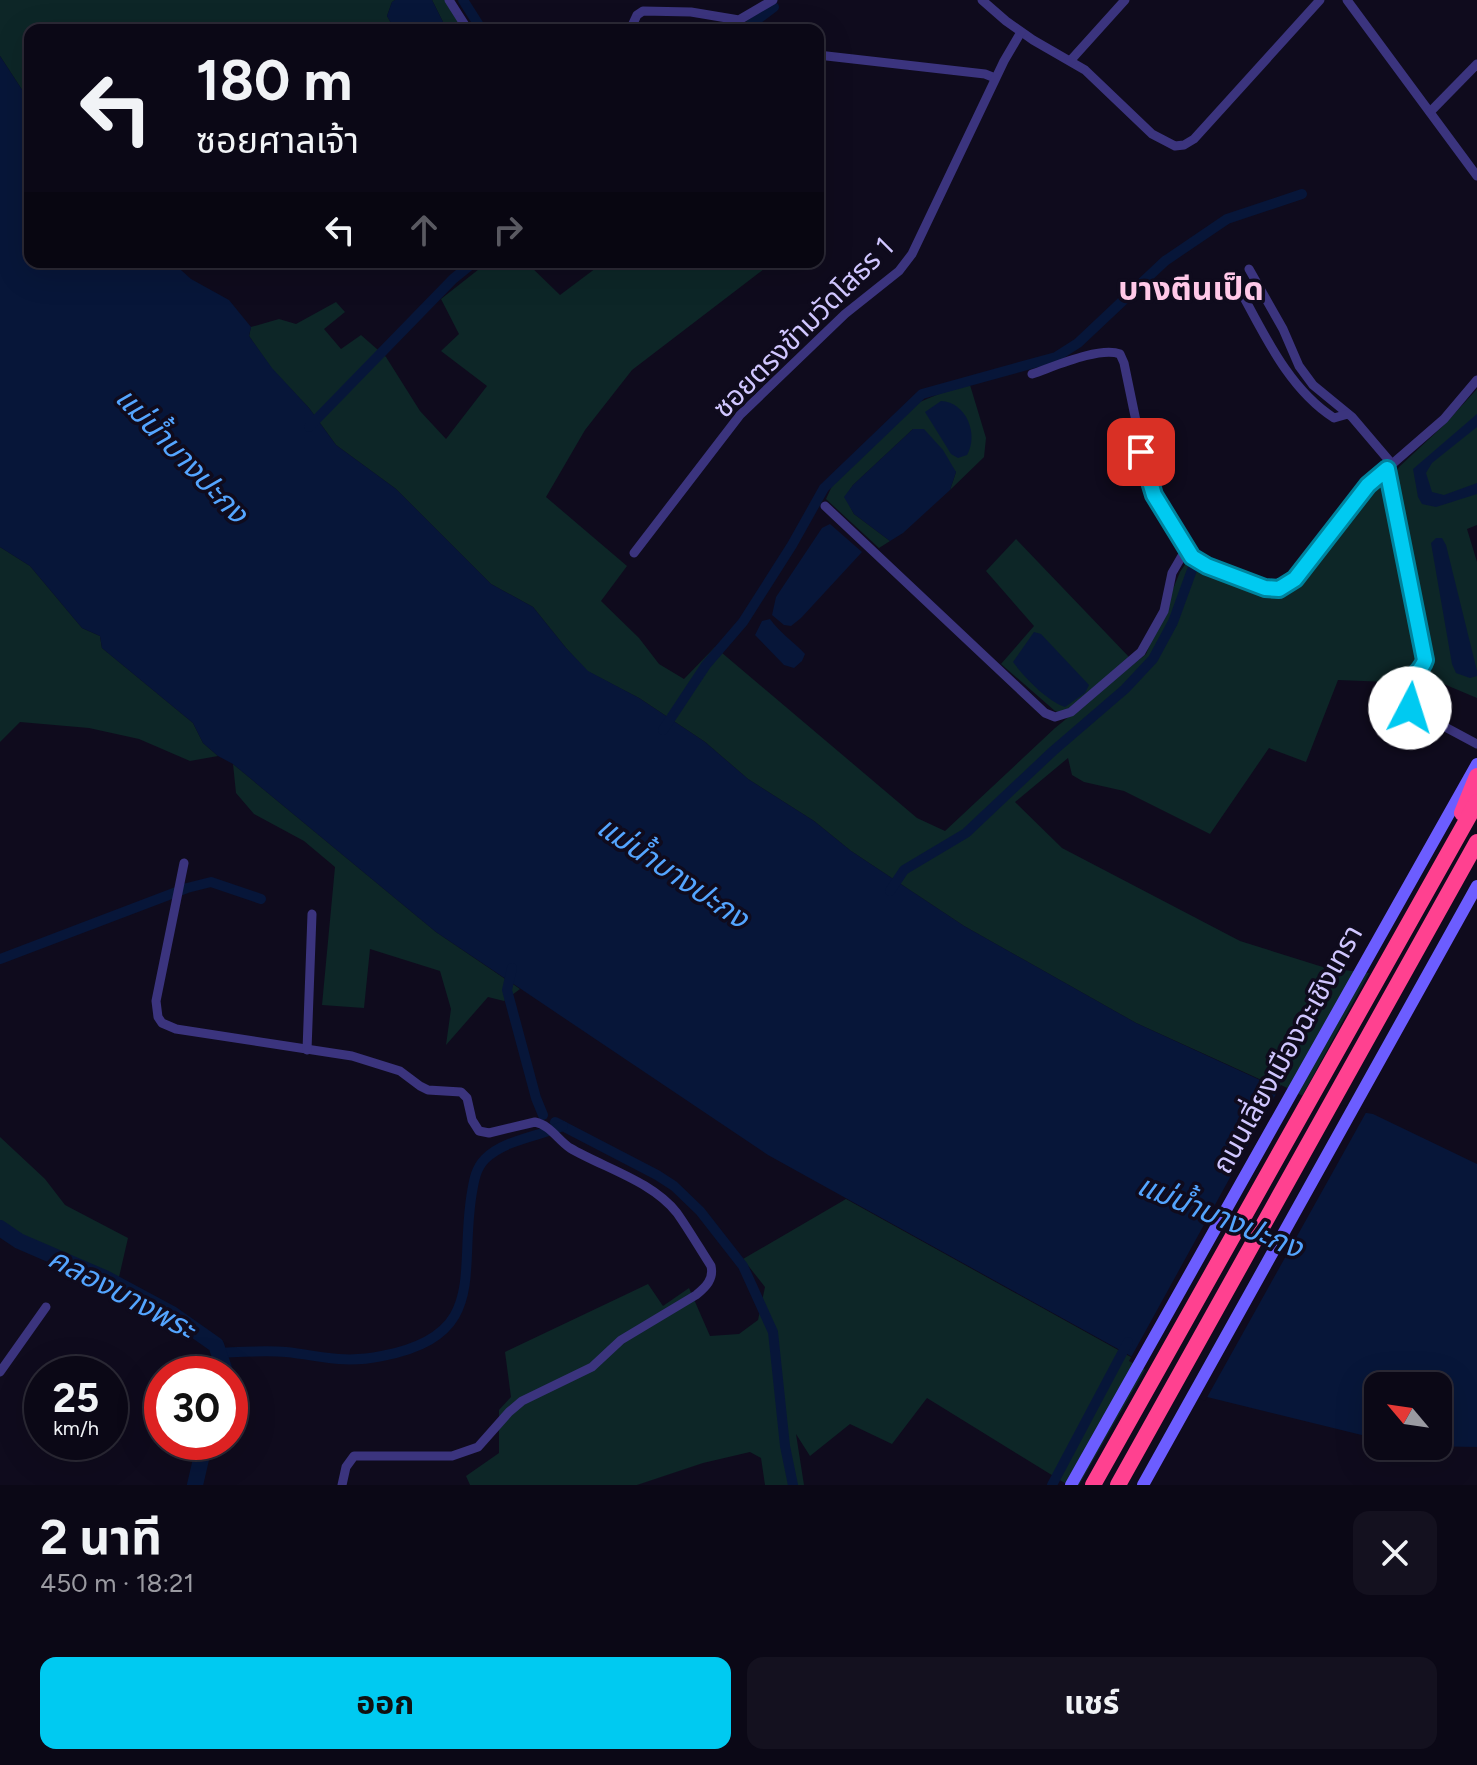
<!DOCTYPE html>
<html lang="th">
<head>
<meta charset="utf-8">
<style>
	body { margin:0; font-family:Figtree,"Noto Sans Thai",sans-serif; background:#14111f; color:#f1f3f6; height:100vh; display:flex; flex-direction:column; font-size:30px; white-space:nowrap }
	* { box-sizing:border-box; margin:0 }
	p { font-size:26px; color:#9a9aa1 }
	.icon { flex:none; width:44px; height:44px; fill:none; stroke:currentColor; stroke-width:2; stroke-linecap:round; stroke-linejoin:round }
	.map { position:relative; height:1485px; overflow:hidden }
	.details { display:flex; flex-direction:column; background:#0b0816; flex:1 }
	.details>* { flex:none }
	.guide { position:absolute; left:24px; top:24px; width:800px; height:244px; border-radius:16px; box-shadow:0 8px 32px #0002,0 0 0 2px #2b2935; background:#0b0816; color:#f1f3f6; overflow:hidden }
	.needle { width:52px; rotate:299deg }
	.buttons { position:absolute; left:1364px; top:1372px; display:grid; gap:16px }
	.buttons a { display:grid; place-items:center; width:88px; height:88px; border-radius:16px; background:#0b0816; box-shadow:0 8px 32px #0002,0 0 0 2px #2b2935; font-size:40px }
	.speed { position:absolute; left:24px; top:1356px; display:flex; gap:16px; font-size:40px; font-weight:700; text-align:center }
	.speed>* { display:grid; place-content:center; width:104px; height:104px; border-radius:50%; background:#0b0816; box-shadow:0 8px 32px #0002,0 0 0 2px #2b2935; line-height:1 }
	.speed small { font-size:20px; font-weight:400 }
	.speed .limit { border:12px solid #d22; background:#fff; color:#111 }
	.pin { position:absolute; display:grid; place-items:center; width:68px; height:68px; color:#fff; margin:-34px; border-radius:16px; box-shadow:0 4px 12px #0006 }
	.me { position:absolute; width:88px; margin:-44px; rotate:5deg; stroke-linejoin:round; filter:drop-shadow(0 0 6px #0008) }
	.turn { display:flex; align-items:center; gap:28px; height:168px; padding:0 40px; font-size:36px }
	.turn .icon { width:104px; height:104px; stroke-width:2.5 }
	.turn b { display:block; font-size:56px; line-height:68px }
	.lanes { display:flex; align-items:center; height:76px; padding:0 40px; background:#0003; justify-content:center; gap:40px; direction:ltr }
	.lanes .off { opacity:.35 }
	.round { display:grid; place-items:center; flex:none; width:84px; height:84px; border-radius:16px; background:#14111f }
	.head { display:flex; align-items:center; justify-content:space-between; height:136px; padding:0 40px }
	h1 { font-size:48px; font-weight:700; line-height:60px }
	.primary-button { display:flex; gap:16px; margin-top:auto; padding:16px 40px }
	.primary-button a { flex:1; height:92px; border-radius:16px; background:#00caf1; color:#111; font-size:32px; font-weight:700; line-height:92px; text-align:center }
	.primary-button a+a { background:#14111f; color:#f1f3f6 }
	.map>svg:first-child { display:block }
	.green { fill:#0d2627 }
	.water { fill:#071639 }
	.pier { fill:#0f0b1d }
	.lines { fill:none; stroke-linecap:round; stroke-linejoin:round }
	.canal { stroke:#071639; stroke-width:10 }
	.river { stroke:#071639; stroke-width:16 }
	.street { stroke:#3b347e; stroke-width:9 }
	.secondary { stroke:#6c5dff; stroke-width:12 }
	.highway { stroke:#ff4190; stroke-width:16 }
	.route-casing { stroke:#00839d; stroke-width:20 }
	.route { stroke:#00caf1; stroke-width:14 }
	.labels { text-anchor:middle; dominant-baseline:central; stroke-width:7; stroke-linejoin:round; paint-order:stroke }
	.street-label { font-size:28px; fill:#d0c6ff; stroke:#0f0b1d }
	.water-label { font-size:30px; font-style:italic; fill:#54a5ff; stroke:#0f0b1d }
	.quarter-label { font-size:32px; font-weight:bold; fill:#ffc8e8; stroke:#0f0b1d }
</style>
</head>
<body>
<div class="map">
<svg width="1477" height="1485" viewBox="0 0 1477 1485">
	<rect width="100%" height="100%" fill="#0f0b1d"/>
	<!-- green -->
	<g class="green">
		<path d="M 0,0 L 395,0 L 392,2 L 387,16 L 395,30 L 30,30 L 30,102 L 0,56 Z"/>
		<path d="M 432,0 L 448,0 L 468,30 L 447,30 Z"/>
		<path d="M 488,262 L 526,262 L 560,295 L 604,262 L 773,262 L 632,370 L 585,430 L 546,497 L 627,566 L 601,601 L 639,638 L 659,664 L 684,679 L 715,647 L 917,818 L 945,831 L 1055,728 L 1146,654 L 1180,572 L 1188,560 L 1249,586 L 1284,592 L 1297,582 L 1378,482 L 1385,478 L 1420,658 L 1413,683 L 1338,680 L 1306,762 L 1269,748 L 1210,834 L 1124,791 L 1084,782 L 1072,775 L 1068,758 L 1015,802 L 1062,848 L 1240,941 L 1326,968 L 1369,973 L 1301,1098 L 1136,1023 L 964,926 L 851,851 L 814,821 L 748,779 L 705,742 L 639,698 L 587,671 L 566,648 L 533,607 L 491,584 L 396,489 L 336,445 L 309,408 L 272,369 L 249,336 L 251,327 L 279,319 L 296,324 L 336,302 L 345,312 L 324,329 L 341,349 L 361,335 L 386,357 L 420,411 L 446,439 L 487,386 L 441,351 L 459,334 L 441,299 Z"/>
		<path d="M 970,385 L 986,438 L 984,457 L 950,490 L 956,472 L 913,429 L 853,485 L 845,497 L 854,514 L 890,541 L 879,548 L 826,499 L 833,484 L 915,404 L 946,391 Z"/>
		<path d="M 1477,389 L 1477,525 L 1467,529 L 1477,562 L 1477,698 L 1427,677 L 1394,476 L 1399,467 L 1444,425 Z"/>
		<path d="M 1016,539 L 1129,657 L 1071,708 L 1062,713 L 1055,711 L 1001,664 L 1034,626 L 986,571 Z"/>
		<path d="M 0,547 L 30,566 L 82,628 L 100,636 L 102,648 L 193,723 L 203,743 L 218,756 L 190,761 L 139,739 L 89,728 L 20,722 L 0,742 Z"/>
		<path d="M 233,764 L 436,932 L 520,989 L 504,1001 L 488,997 L 446,1045 L 451,1009 L 440,971 L 370,949 L 364,1008 L 322,1005 L 335,867 L 304,841 L 254,814 L 236,793 Z"/>
		<path d="M 0,1137 L 45,1179 L 65,1205 L 128,1238 L 119,1277 L 16,1234 L 0,1230 Z"/>
		<path d="M 846,1199 L 1147,1366 L 1079,1485 L 1068,1485 L 927,1398 L 892,1444 L 850,1424 L 810,1456 L 796,1434 L 804,1485 L 765,1485 L 761,1458 L 750,1452 L 703,1463 L 637,1485 L 470,1485 L 466,1476 L 499,1453 L 499,1410 L 511,1397 L 505,1352 L 648,1284 L 663,1306 L 689,1288 L 710,1336 L 739,1334 L 758,1320 L 765,1287 L 743,1259 Z"/>
	</g>
	<!-- water -->
	<g class="water">
		<path d="M 395,0 L 432,0 L 447,30 L 395,30 L 387,16 L 392,2 Z"/>
		<path d="M 0,56 L 30,102 L 30,262 L 172,262 L 191,279 L 229,300 L 251,327 L 249,336 L 272,368 L 309,408 L 336,445 L 396,489 L 491,584 L 533,607 L 566,648 L 588,671 L 639,698 L 705,742 L 748,779 L 814,821 L 851,851 L 964,926 L 1136,1023 L 1312,1104 L 1373,1114 L 1477,1164 L 1477,1447 L 1422,1446 L 1438,1446 L 1438,1386 L 1378,1386 L 1378,1439 L 1203,1396 L 768,1155 L 436,932 L 233,764 L 218,756 L 203,743 L 193,723 L 102,648 L 100,636 L 82,628 L 30,566 L 0,547 Z"/>
		<path d="M 941,401 C 966,402 979,434 967,455 L 958,458 L 951,454 L 925,412 Z"/>
		<path d="M 1477,414 L 1477,427 L 1432,463 L 1426,473 L 1432,492 L 1444,495 L 1477,483 L 1477,494 L 1436,507 L 1422,504 L 1418,497 L 1413,469 Z"/>
		<path d="M 913,429 L 924,429 L 943,450 L 956,472 L 950,490 L 903,533 L 890,541 L 854,514 L 844,497 L 853,485 Z"/>
		<path d="M 830,524 L 862,552 L 801,618 L 791,626 L 784,625 L 772,615 L 776,597 L 822,528 Z"/>
		<path d="M 1436,538 L 1442,538 L 1446,545 L 1477,671 L 1477,676 L 1470,678 L 1456,673 L 1452,664 L 1431,543 Z"/>
		<path d="M 770,619 C 780,633 793,641 805,654 L 802,661 L 794,668 L 784,665 L 755,635 L 762,621 Z"/>
		<path d="M 1034,632 L 1041,634 L 1089,685 L 1085,693 L 1065,707 C 1046,700 1025,678 1013,662 Z"/>
	</g>
	<!-- pier -->
	<path class="pier" d="M 1281,1085 L 1313,1101 L 1368,1109 L 1205,1401 L 1129,1361 Z"/>
	<g class="lines">
		<!-- canal -->
		<g class="canal">
			<path d="M 463,0 L 482,30"/>
			<path d="M 743,30 L 774,7"/>
			<path d="M 309,427 L 453,279 L 474,262"/>
			<path d="M 663,730 L 706,665 L 743,622 L 792,545 L 824,488 L 922,394 L 1056,357 L 1078,343 L 1165,261 L 1227,219 L 1302,194"/>
			<path d="M 890,891 L 904,870 L 966,833 L 1053,751 L 1125,689 L 1153,659 L 1173,622 L 1192,570"/>
			<path d="M 0,959 L 187,888 L 211,882 L 261,899"/>
			<path d="M 512,968 L 507,990 L 536,1098 L 543,1115"/>
			<path d="M 555,1122 L 657,1175 L 674,1186 L 700,1211 L 743,1266 L 773,1332 L 785,1446 L 793,1485"/>
			<path d="M 219,1353 C 241,1352 264,1350 286,1352 C 323,1356 343,1364 382,1356 C 490,1335 458,1273 472,1192 C 474,1180 476,1168 485,1159 C 504,1140 539,1136 563,1126"/>
			<path d="M 1052,1485 L 1128,1342"/>
		</g>
		<!-- river -->
		<g class="river">
			<path d="M 0,1228 L 19,1241 L 105,1278 L 172,1314 L 216,1345 L 226,1374"/>
			<path d="M 195,1485 L 205,1442"/>
		</g>
		<!-- street -->
		<g class="street">
			<path d="M 449,0 L 468,30"/>
			<path d="M 982,0 L 1006,21 L 1033,40 L 1085,70 L 1152,134 L 1175,146 L 1184,145 L 1194,139 L 1320,0"/>
			<path d="M 1347,0 L 1477,176"/>
			<path d="M 630,30 L 637,15 L 643,11 L 691,12 L 739,20 L 773,0"/>
			<path d="M 818,55 L 985,74 L 995,78"/>
			<path d="M 1070,61 L 1125,0"/>
			<path d="M 1430,112 L 1477,64"/>
			<path d="M 1249,269 L 1283,329 L 1299,366 L 1313,385 L 1352,417 L 1392,464"/>
			<path d="M 1235,281 C 1262,329 1286,387 1334,418 L 1348,414"/>
			<path d="M 1032,374 C 1053,367 1100,346 1120,354 L 1124,363 L 1148,479 L 1154,495 L 1186,549 C 1198,564 1259,592 1278,589 C 1285,588 1290,584 1295,579 L 1368,485 L 1444,419 L 1477,380"/>
			<path d="M 1387,469 L 1425,660 C 1420,676 1402,681 1401,699 L 1406,706 L 1477,744"/>
			<path d="M 825,506 L 1045,713 L 1055,717 L 1071,712 L 1141,652 L 1164,611 L 1172,573 L 1186,549"/>
			<path d="M 634,553 L 740,415 L 845,314 L 899,271 L 912,254 L 1004,61 L 1021,32"/>
			<path d="M 184,863 L 156,1001 L 158,1017 L 162,1023 L 176,1029 L 352,1056 L 400,1071 L 420,1086 L 428,1090 L 461,1092 L 467,1098 L 472,1120 L 479,1131 L 489,1133 L 535,1122 C 550,1125 558,1140 570,1148 C 604,1168 652,1181 677,1213 C 689,1230 700,1249 711,1266 C 714,1279 706,1287 696,1295 L 621,1340 L 592,1367 L 522,1401 L 509,1412 L 478,1447 L 452,1456 L 354,1456 L 346,1467 L 342,1485"/>
			<path d="M 307,1050 L 312,914"/>
			<path d="M 0,1372 L 46,1307"/>
		</g>
		<!-- secondary -->
		<g class="secondary">
			<path d="M 1071,1485 L 1477,764"/>
			<path d="M 1143,1485 L 1477,886"/>
		</g>
		<!-- highway -->
		<g class="highway">
			<path d="M 1462,813 L 1477,776"/>
			<path d="M 1093,1485 L 1477,802"/>
			<path d="M 1118,1485 L 1477,842"/>
		</g>
	</g>
	<g class="lines">
		<!-- route casing -->
		<g class="route-casing">
			<path id="route" d="M 1141,452 L 1154,495 L 1192,557 L 1207,566 L 1265,588 L 1279,589 L 1295,579 L 1368,485 L 1387,469 L 1425,660 C 1420,676 1402,681 1401,699 L 1410,708"/>
		</g>
		<!-- route -->
		<use href="#route" class="route"/>
	</g>
	<g class="labels">
		<!-- street labels -->
		<g class="street-label">
			<text transform="translate(803 327) rotate(-45)">ซอยตรงข้ามวัดโสธร 1</text>
			<text transform="translate(1287 1049) rotate(-61)">ถนนเลี่ยงเมืองฉะเชิงเทรา</text>
		</g>
		<!-- water labels -->
		<g class="water-label">
			<text transform="translate(182 455) rotate(46)">แม่น้ำบางปะกง</text>
			<text transform="translate(673 872) rotate(34)">แม่น้ำบางปะกง</text>
			<text transform="translate(1220 1216) rotate(22)">แม่น้ำบางปะกง</text>
			<text transform="translate(122 1293) rotate(28)">คลองบางพระ</text>
		</g>
		<!-- quarter labels -->
		<g class="quarter-label">
			<text x="1191" y="289">บางตีนเป็ด</text>
		</g>
	</g>
</svg>
<div class="buttons">
<a><svg class="needle" viewBox="-14 -14 28 28"><path d="M0-13l5 13h-10z" fill="#e53935"/><path d="M0 13l5-13h-10z" fill="#9a9aa1"/></svg></a>
</div>
<div class="speed"><div>25<small>km/h</small></div><div class="limit">30</div></div>
<div class="pin" style="left:1141px;top:452px;background:#d93025"><svg class="icon" aria-label="arrive" viewBox="0 0 24 24"><path d="M6 21V4h12l-3 4 3 4H6"/></svg></div>
<svg class="me" style="left:1410px;top:708px" viewBox="-20 -20 40 40"><circle r="19" fill="#fff"/><path d="M0-13L10 11 0 6-10 11z" fill="#00caf1"/></svg>
<div class="guide">
<div class="turn"><svg class="icon" aria-label="left" viewBox="0 0 24 24"><path d="M17 20v-9H6M10 6l-5 5 5 5"/></svg><div><b>180 m</b>ซอยศาลเจ้า</div></div>
<div class="lanes"><svg class="icon" aria-label="left" viewBox="0 0 24 24"><path d="M17 20v-9H6M10 6l-5 5 5 5"/></svg><svg class="icon off" aria-label="ahead" viewBox="0 0 24 24"><path d="M12 20V5M6 11l6-6 6 6"/></svg><svg class="icon off" aria-label="right" viewBox="0 0 24 24"><path d="M7 20v-9h11M14 6l5 5-5 5"/></svg></div>
</div>
</div>
<section class="details">
<div class="head"><div><h1>2 นาที</h1><p>450 m · 18:21</p></div><a class="round"><svg class="icon" aria-label="close" viewBox="0 0 24 24"><path d="M6 6l12 12M18 6L6 18"/></svg></a></div>
<div class="primary-button"><a>ออก</a><a>แชร์</a></div>
</section>
</body>
</html>
